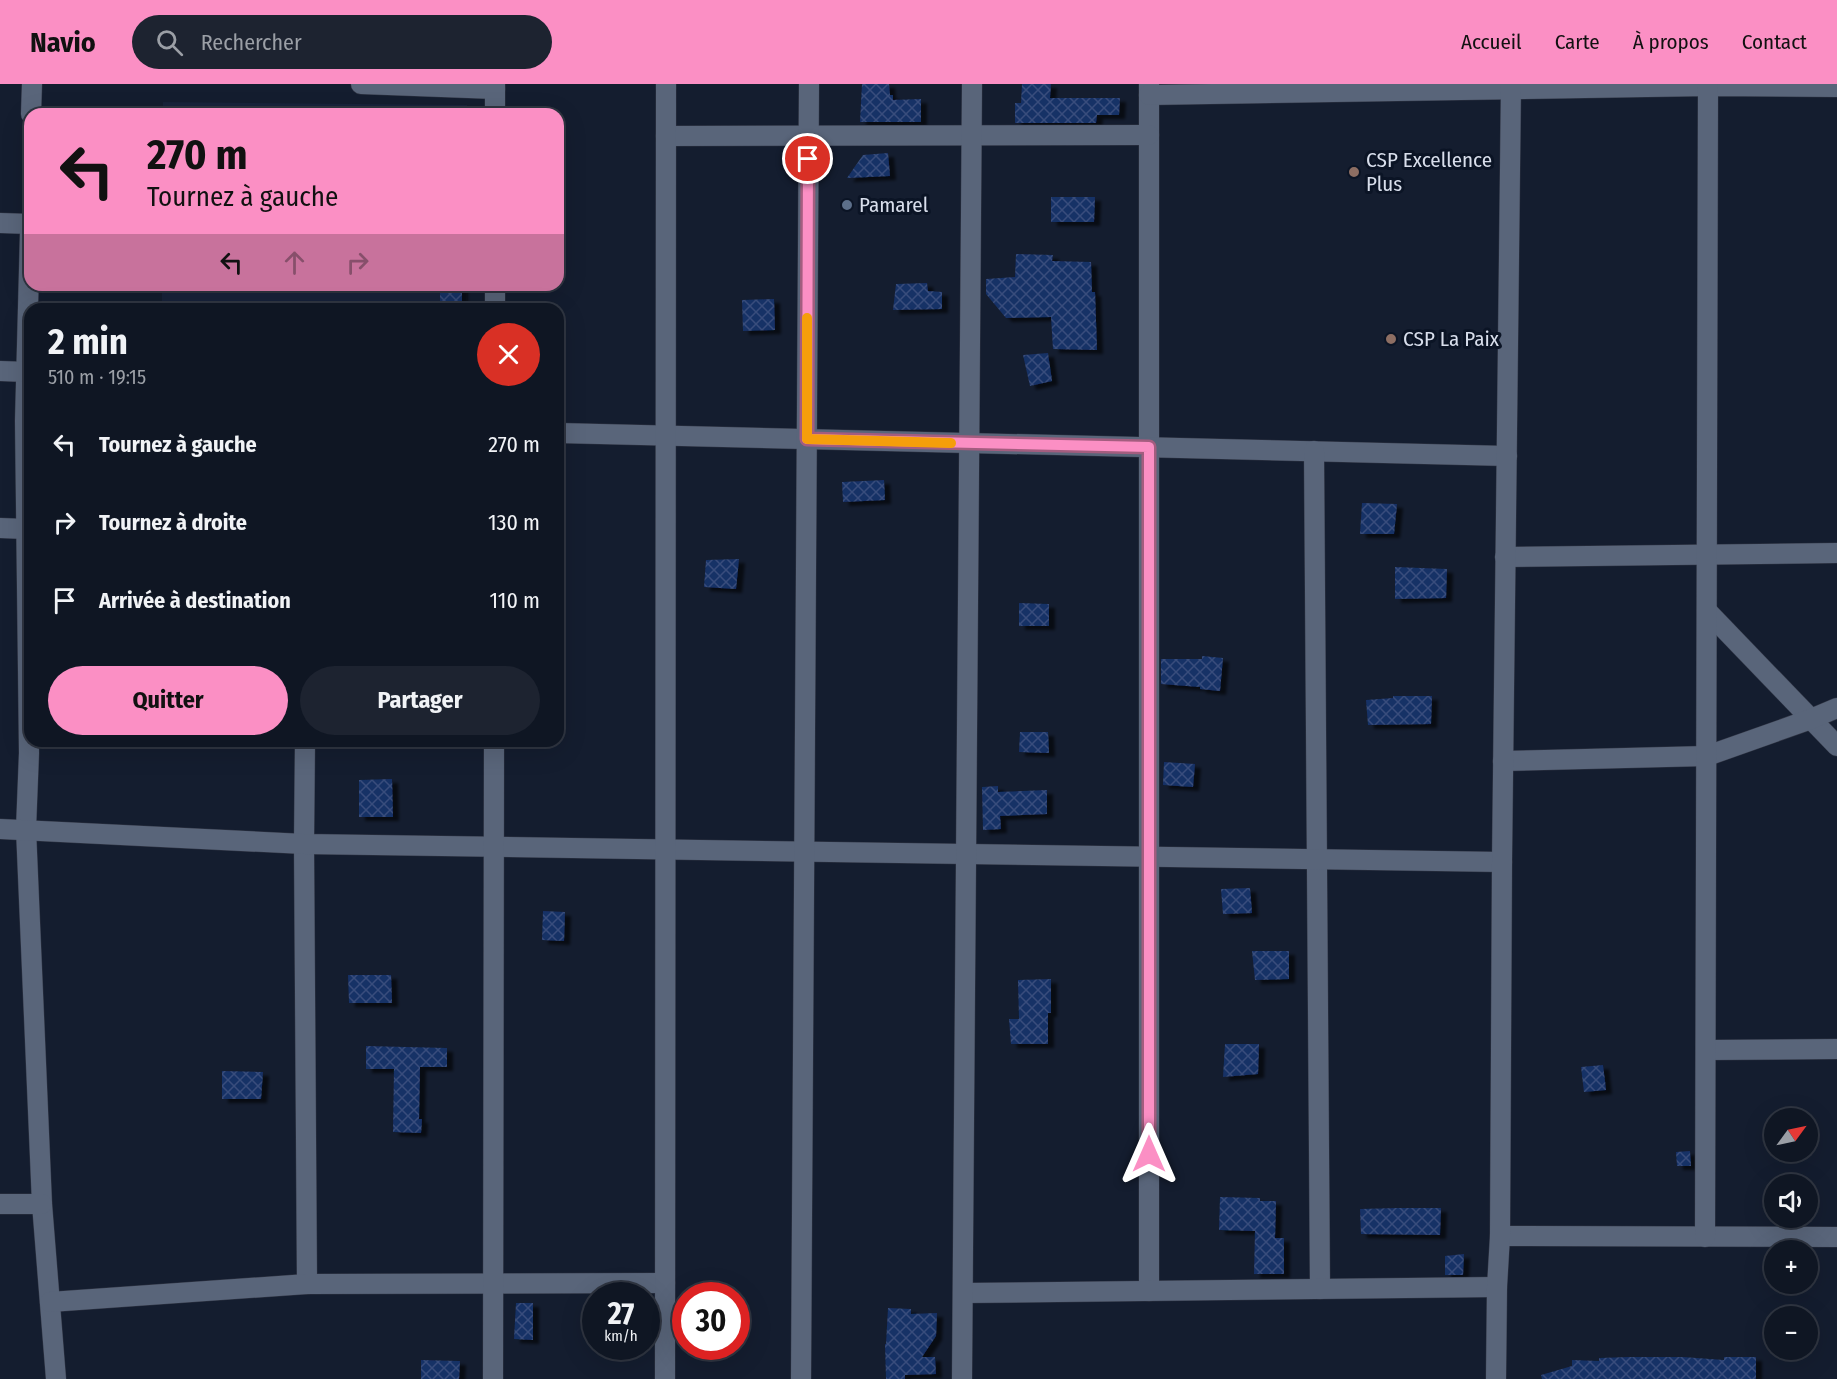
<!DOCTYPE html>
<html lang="fr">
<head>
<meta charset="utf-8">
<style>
	body { margin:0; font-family:"Fira Sans Condensed",sans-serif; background:#1d2330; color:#f1f3f6; height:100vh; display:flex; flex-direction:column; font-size:22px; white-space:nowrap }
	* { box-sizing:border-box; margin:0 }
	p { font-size:20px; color:#9b9fa6 }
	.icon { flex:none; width:33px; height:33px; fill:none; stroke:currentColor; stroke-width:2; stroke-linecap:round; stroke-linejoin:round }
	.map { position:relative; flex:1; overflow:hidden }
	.panel { position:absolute; left:24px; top:219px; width:540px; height:444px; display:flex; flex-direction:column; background:#0f1623; border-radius:18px; box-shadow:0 6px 24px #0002,0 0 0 2px #2f3541 }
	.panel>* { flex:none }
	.top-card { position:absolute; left:24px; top:24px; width:540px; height:183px; border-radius:18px; box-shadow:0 6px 24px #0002,0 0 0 2px #2f3541; background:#fb8fc4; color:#111; overflow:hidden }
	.needle { width:39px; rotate:57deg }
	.tools { position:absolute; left:1764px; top:1024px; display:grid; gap:12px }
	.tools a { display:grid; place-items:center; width:54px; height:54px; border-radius:50%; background:#0f1623; box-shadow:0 6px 24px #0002,0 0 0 2px #2f3541; font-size:30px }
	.speed { position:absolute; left:582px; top:1198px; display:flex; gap:12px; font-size:30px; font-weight:700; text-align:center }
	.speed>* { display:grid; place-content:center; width:78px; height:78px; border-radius:50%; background:#0f1623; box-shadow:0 6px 24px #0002,0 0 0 2px #2f3541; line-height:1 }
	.speed small { font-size:15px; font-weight:400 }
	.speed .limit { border:9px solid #d22; background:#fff; color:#111 }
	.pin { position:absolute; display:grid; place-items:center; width:51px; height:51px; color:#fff; margin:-26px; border:3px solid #fff; border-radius:50%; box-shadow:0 2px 6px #0007 }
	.me { position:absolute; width:66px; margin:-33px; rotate:0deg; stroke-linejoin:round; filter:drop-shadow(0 0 4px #0008) }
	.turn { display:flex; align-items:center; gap:21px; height:126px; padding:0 24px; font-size:27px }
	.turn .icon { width:78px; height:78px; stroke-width:2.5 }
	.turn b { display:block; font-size:42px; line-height:51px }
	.lanes { display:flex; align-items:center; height:57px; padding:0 24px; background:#0003; justify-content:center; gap:30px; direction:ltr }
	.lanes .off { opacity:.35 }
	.round { display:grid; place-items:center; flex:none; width:63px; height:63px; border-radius:32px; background:#1d2330 }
	.headline { display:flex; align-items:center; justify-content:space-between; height:102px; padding:0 24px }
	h1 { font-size:36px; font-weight:700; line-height:45px }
	.action { display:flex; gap:12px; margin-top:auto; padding:12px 24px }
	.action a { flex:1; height:69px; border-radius:36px; background:#fb8fc4; color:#111; font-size:24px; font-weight:700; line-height:69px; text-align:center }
	.action a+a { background:#1d2330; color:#f1f3f6 }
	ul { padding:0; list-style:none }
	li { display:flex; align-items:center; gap:18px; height:78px; padding:0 24px }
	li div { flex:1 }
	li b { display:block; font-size:22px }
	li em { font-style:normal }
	header { display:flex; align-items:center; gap:36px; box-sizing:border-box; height:84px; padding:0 30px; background:#fb8fc4; color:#111 }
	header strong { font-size:28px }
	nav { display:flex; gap:33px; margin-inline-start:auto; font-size:21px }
	.search { width:420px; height:54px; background:#1d2330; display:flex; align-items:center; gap:15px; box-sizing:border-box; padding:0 21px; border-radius:33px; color:#9b9fa6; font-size:22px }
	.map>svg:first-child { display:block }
	.built { fill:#18233b }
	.building { fill:url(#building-cross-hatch); filter:url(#shadow) }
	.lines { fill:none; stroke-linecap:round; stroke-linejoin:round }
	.street-casing { stroke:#313645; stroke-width:21 }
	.street { stroke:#59657a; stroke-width:20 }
	.route-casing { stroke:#a35d7f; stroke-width:15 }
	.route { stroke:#fb8fc4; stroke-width:10 }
	.slow { stroke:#f59e0b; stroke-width:10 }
	.education-dot { fill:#8d6e63; stroke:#0b1425; stroke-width:2 }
	.service-dot { fill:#5c6f8a; stroke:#0b1425; stroke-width:2 }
	.labels { text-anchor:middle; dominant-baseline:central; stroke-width:6; stroke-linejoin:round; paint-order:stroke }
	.poi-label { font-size:21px; fill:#d8deeb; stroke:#0b1425; text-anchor:start }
</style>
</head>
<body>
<header>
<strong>Navio</strong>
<div class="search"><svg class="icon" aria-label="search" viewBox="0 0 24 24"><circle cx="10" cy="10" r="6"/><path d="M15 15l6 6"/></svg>Rechercher</div>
<nav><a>Accueil</a><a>Carte</a><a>À propos</a><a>Contact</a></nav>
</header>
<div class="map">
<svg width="1837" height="1295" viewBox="0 0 1837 1295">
	<defs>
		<pattern id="building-cross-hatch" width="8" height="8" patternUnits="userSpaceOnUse" patternTransform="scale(1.5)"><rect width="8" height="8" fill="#173066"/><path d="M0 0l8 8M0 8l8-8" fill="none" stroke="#384e7c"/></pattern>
		<filter id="shadow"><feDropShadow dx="6" dy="4" stdDeviation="1.5" flood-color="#0009"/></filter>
	</defs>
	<rect width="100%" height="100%" fill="#141d2f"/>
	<!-- built -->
	<g class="built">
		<path d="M 163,18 L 467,21 L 467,30 L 163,30 Z"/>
		<rect x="162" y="201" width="305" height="24"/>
	</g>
	<!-- building -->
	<g class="building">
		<path d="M 862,0 L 889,0 L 890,11 L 893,11 L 893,16 L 921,15 L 921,38 L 860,38 Z"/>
		<path d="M 1022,0 L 1051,0 L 1050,14 L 1120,14 L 1119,31 L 1097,31 L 1096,39 L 1015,39 L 1015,19 L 1021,19 Z"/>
		<path d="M 888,69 L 890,92 L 847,94 L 863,71 Z"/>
		<path d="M 1051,113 L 1095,113 L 1094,138 L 1051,138 Z"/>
		<path d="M 1016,170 L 1053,171 L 1052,177 L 1091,178 L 1092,208 L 1095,208 L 1097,266 L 1053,265 L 1051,233 L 1006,234 L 986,210 L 986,195 L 1015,193 Z"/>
		<path d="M 927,199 L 928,207 L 942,208 L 942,225 L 893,226 L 896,200 Z"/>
		<rect x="440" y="201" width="22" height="24"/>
		<path d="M 774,215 L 775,246 L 743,247 L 742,216 Z"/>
		<path d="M 1048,269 L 1052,297 L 1030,302 L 1023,271 Z"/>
		<path d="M 884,396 L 885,416 L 843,418 L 842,398 Z"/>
		<path d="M 1362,419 L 1397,420 L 1394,450 L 1360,450 Z"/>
		<path d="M 739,475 L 736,505 L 704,503 L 706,476 Z"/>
		<path d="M 1395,483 L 1447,485 L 1446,514 L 1395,515 Z"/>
		<path d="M 1019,519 L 1049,520 L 1049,542 L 1019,542 Z"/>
		<path d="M 1202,572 L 1223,574 L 1220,607 L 1200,605 L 1200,603 L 1161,600 L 1161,575 L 1202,575 Z"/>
		<path d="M 1393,612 L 1432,612 L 1431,640 L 1368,641 L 1366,616 L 1393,614 Z"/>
		<path d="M 1020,648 L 1048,648 L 1049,669 L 1019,668 Z"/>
		<path d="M 1164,678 L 1195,680 L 1193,703 L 1163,701 Z"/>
		<path d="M 392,695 L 393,733 L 359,733 L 359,696 Z"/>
		<path d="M 998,702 L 998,708 L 1047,706 L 1047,730 L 1000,732 L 1001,745 L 983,746 L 982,703 Z"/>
		<path d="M 1250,804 L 1252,829 L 1223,830 L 1221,805 Z"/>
		<path d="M 543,827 L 565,828 L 564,857 L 542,856 Z"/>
		<path d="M 1252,867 L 1289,867 L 1289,895 L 1255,896 Z"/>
		<path d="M 348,891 L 391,891 L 392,919 L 349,919 Z"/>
		<path d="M 1051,895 L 1051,929 L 1048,929 L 1048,960 L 1011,960 L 1009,935 L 1019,935 L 1018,896 Z"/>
		<path d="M 1225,960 L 1259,960 L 1258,990 L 1223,993 Z"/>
		<path d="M 366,962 L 447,964 L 447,983 L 420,983 L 419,1035 L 422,1035 L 421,1049 L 393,1048 L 394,985 L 366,985 Z"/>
		<path d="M 1603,981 L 1606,1006 L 1584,1008 L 1581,983 Z"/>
		<path d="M 222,987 L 263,988 L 261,1015 L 222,1015 Z"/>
		<path d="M 1690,1067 L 1691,1082 L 1677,1082 L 1676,1068 Z"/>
		<path d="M 1220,1113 L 1260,1114 L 1260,1117 L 1276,1117 L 1275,1154 L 1284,1154 L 1284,1190 L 1254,1190 L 1255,1147 L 1219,1146 Z"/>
		<path d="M 1397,1124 L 1441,1124 L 1440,1151 L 1361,1150 L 1360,1125 Z"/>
		<path d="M 1464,1170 L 1463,1191 L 1445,1191 L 1445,1172 Z"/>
		<path d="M 516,1219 L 533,1219 L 533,1256 L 514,1255 Z"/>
		<path d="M 888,1224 L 911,1225 L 911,1230 L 937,1229 L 936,1252 L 922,1273 L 935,1273 L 936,1290 L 905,1291 L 905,1295 L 886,1295 L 885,1260 L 886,1260 Z"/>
		<path d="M 1628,1273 L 1683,1273 L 1724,1276 L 1724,1273 L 1756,1273 L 1756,1295 L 1542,1295 L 1541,1291 L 1572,1282 L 1572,1276 L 1599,1277 L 1599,1274 Z"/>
		<path d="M 421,1276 L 460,1277 L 459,1295 L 421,1295 Z"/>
	</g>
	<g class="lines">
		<!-- street casing -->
		<g class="street-casing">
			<g id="street">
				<path d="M 361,0 L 495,5"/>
				<path d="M 1149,0 L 1149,1207"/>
				<path d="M 1149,11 L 1708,2 L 1837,3"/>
				<path d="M 31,30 L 32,0"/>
				<path d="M 495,30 L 495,0"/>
				<path d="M 666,52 L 1149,51"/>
				<path d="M 0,139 L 30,140"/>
				<path d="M 30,148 L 25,337 L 29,669 L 26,745 L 42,1120 L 56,1295"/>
				<path d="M 495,225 L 495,201"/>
				<path d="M 0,287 L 27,288"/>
				<path d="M 558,349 L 1507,372"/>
				<path d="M 1314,367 L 1320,1205"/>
				<path d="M 0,444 L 26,445"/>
				<path d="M 1505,473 L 1837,469"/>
				<path d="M 1707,527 L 1837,662"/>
				<path d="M 305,657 L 304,760 L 307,1200"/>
				<path d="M 1503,677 L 1707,672 L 1811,635 L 1837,624"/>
				<path d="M 0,745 L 304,760 L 1502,778"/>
				<path d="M 1707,966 L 1837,965"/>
				<path d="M 0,1120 L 42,1120"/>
				<path d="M 1500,1152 L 1837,1153"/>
				<path d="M 1705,1153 L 1708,2"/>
				<path d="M 963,1209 L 1497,1203"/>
				<path d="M 50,1218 L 307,1200 L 665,1199"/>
				<path d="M 493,1295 L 494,657"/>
				<path d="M 665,1295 L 666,0"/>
				<path d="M 801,1295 L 809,0"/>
				<path d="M 962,1295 L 972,0"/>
				<path d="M 1496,1295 L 1497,1203 L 1500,1152 L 1502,778 L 1511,0"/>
			</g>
		</g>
		<!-- street -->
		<use href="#street" class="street"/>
	</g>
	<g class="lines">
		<!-- route casing -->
		<g class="route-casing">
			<path id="route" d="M 808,75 L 807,355 L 1149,363 L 1149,1070"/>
		</g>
		<!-- route -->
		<use href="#route" class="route"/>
		<!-- slow -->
		<path class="slow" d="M 807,234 L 807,355 L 951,359"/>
	</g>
	<!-- markers -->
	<g class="education-dot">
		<circle cx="1354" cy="88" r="6"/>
		<circle cx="1391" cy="255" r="6"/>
	</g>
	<circle class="service-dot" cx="847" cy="121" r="6"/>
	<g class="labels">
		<!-- poi labels -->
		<g class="poi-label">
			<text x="1366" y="76">CSP Excellence<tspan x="1366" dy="24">Plus</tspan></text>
			<text x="859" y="121">Pamarel</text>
			<text x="1403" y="255">CSP La Paix</text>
		</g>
	</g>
</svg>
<div class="tools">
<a><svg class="needle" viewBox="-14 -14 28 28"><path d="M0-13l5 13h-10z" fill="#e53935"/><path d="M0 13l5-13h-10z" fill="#9b9fa6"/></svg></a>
<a><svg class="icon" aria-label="sound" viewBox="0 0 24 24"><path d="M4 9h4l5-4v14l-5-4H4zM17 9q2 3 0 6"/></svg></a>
<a>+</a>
<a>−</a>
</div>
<div class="speed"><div>27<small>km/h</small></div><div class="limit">30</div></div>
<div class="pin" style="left:808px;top:75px;background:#d93025"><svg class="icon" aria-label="arrive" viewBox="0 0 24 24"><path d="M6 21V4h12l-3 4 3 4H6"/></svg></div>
<svg class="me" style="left:1149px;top:1070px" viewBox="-20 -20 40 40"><path d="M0-17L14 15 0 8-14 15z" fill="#fb8fc4" stroke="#fff" stroke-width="4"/></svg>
<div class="top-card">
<div class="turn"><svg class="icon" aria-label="left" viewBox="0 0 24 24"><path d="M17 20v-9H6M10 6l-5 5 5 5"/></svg><div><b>270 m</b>Tournez à gauche</div></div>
<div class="lanes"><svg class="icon" aria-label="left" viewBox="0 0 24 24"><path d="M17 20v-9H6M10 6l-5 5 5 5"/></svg><svg class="icon off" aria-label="ahead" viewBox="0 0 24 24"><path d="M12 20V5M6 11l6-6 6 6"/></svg><svg class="icon off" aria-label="right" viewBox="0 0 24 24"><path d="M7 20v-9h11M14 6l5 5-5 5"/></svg></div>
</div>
<section class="panel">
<div class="headline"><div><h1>2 min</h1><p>510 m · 19:15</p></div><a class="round" style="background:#d93025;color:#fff"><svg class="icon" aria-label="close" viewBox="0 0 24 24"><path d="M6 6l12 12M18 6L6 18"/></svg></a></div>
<ul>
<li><svg class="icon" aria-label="left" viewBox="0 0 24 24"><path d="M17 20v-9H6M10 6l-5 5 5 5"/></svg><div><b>Tournez à gauche</b></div><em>270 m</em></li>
<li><svg class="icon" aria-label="right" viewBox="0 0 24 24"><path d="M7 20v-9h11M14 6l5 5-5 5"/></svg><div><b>Tournez à droite</b></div><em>130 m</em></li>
<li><svg class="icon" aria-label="arrive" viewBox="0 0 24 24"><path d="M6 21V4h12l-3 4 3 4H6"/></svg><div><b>Arrivée à destination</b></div><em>110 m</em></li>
</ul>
<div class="action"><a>Quitter</a><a>Partager</a></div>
</section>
</div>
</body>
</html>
